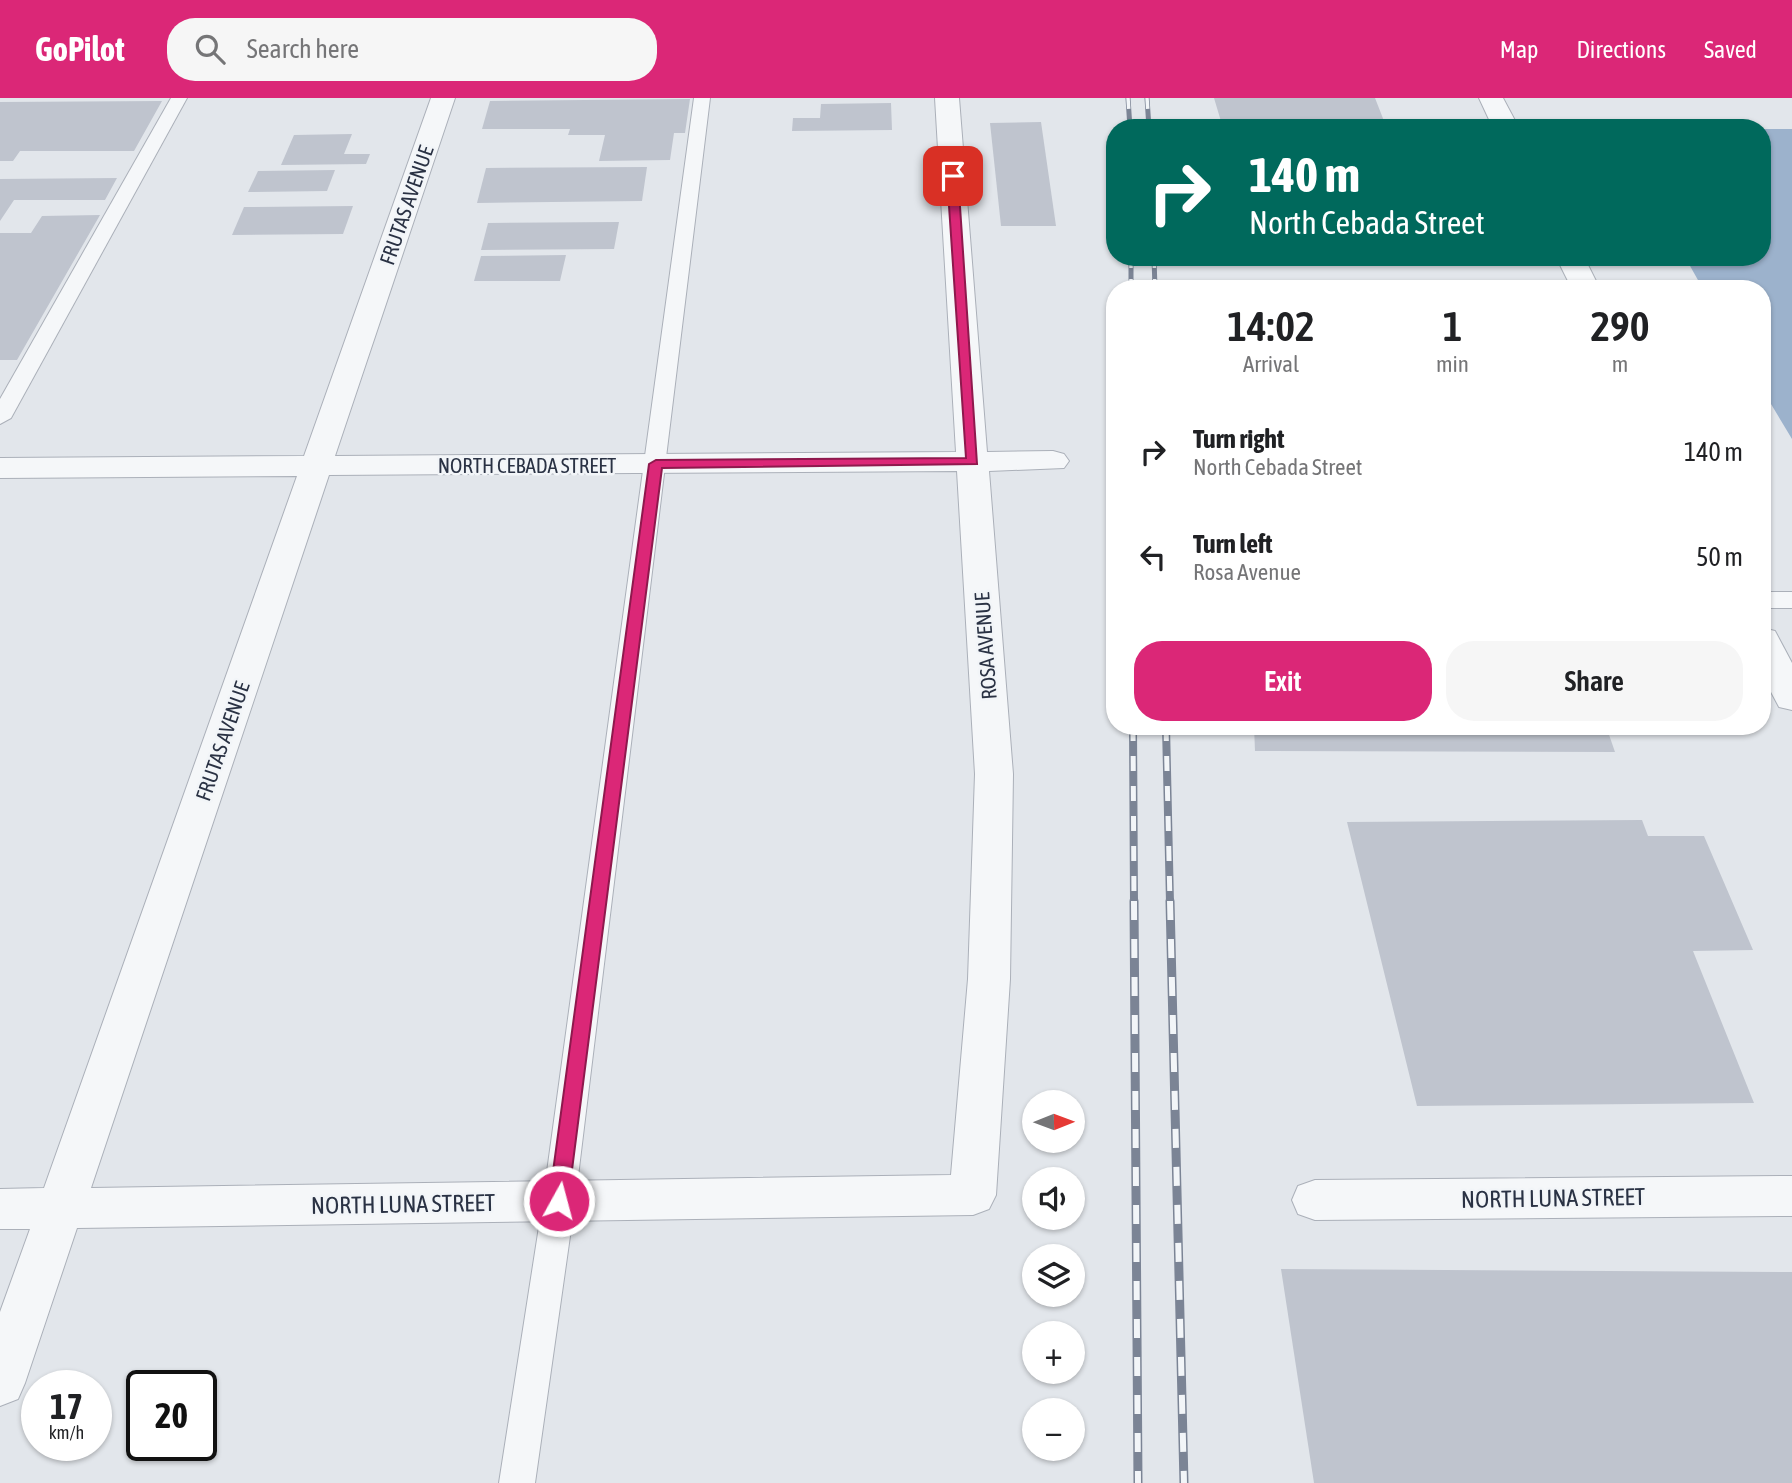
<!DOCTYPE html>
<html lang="en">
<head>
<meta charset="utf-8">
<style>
	body { margin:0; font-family:"Asap Condensed",sans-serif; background:#f6f6f6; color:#202124; height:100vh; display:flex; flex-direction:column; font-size:26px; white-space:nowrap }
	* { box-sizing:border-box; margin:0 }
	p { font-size:23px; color:#757577 }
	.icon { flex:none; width:38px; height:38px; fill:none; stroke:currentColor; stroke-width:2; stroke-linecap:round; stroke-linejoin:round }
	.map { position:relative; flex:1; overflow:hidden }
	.details { position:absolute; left:1106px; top:182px; width:665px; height:455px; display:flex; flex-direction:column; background:#fff; border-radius:28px; box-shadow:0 2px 5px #0004 }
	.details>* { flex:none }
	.hud { position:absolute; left:1106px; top:21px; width:665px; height:147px; border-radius:28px; box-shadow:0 2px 5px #0004; background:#00695c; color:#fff; overflow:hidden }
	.needle { width:46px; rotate:89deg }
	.tools { position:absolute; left:1022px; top:992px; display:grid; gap:14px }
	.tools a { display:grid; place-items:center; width:63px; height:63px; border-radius:50%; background:#fff; box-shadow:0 2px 5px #0004; font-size:35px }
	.speed { position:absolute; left:21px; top:1272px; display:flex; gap:14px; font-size:35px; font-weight:700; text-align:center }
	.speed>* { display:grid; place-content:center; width:91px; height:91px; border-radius:50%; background:#fff; box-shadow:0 2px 5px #0004; line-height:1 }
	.speed small { font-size:18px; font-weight:400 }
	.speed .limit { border:4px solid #111; border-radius:10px; background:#fff; color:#111 }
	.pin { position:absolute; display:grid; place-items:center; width:60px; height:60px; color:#fff; margin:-30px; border-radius:14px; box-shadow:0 4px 10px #0006 }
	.me { position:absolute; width:77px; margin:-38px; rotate:7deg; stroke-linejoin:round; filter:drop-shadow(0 0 5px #0008) }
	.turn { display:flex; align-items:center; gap:24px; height:147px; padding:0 28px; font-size:32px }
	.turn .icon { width:91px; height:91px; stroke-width:2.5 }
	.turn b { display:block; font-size:49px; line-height:60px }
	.eta { display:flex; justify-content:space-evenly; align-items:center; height:119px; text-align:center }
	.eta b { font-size:42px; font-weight:600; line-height:49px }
	.button { display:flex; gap:14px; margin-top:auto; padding:14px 28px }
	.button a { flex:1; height:80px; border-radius:28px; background:#db2777; color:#fff; font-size:28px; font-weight:600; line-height:80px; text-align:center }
	.button a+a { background:#f6f6f6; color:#202124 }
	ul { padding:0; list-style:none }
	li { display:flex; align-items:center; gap:21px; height:105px; padding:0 28px }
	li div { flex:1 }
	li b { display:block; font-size:26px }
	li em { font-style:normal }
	header { display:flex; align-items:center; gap:42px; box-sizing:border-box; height:98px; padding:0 35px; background:#db2777; color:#fff }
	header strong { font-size:33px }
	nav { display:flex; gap:38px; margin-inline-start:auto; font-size:24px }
	.search { width:490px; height:63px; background:#f6f6f6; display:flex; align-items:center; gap:18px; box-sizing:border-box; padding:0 24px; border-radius:28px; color:#757577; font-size:26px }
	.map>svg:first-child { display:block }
	.water { fill:#9cb2cc }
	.building { fill:#bfc4ce }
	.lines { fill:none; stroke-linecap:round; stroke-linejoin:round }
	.service-casing { stroke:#abb0b9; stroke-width:2 }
	.minor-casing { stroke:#abb0b9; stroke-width:2 }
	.service { fill:#f5f7f9; fill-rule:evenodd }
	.minor { fill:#f5f7f9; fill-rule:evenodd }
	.rail-far2-casing { stroke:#7b8495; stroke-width:5 }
	.rail-far1-casing { stroke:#7b8495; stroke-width:8 }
	.rail-casing { stroke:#7b8495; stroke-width:9 }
	.rail-far2 { stroke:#f2f5f8; stroke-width:3.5; stroke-dasharray:11; stroke-linecap:butt }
	.rail-far1 { stroke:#f2f5f8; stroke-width:5; stroke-dasharray:15; stroke-linecap:butt }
	.rail { stroke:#f2f5f8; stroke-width:6; stroke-dasharray:19; stroke-linecap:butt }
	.route { fill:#db2777; stroke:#8e194d; stroke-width:2 }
	.labels { text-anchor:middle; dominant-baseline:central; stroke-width:5; stroke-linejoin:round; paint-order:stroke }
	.street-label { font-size:21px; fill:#2a3244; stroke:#f2f5f8 }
	.near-street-label { font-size:24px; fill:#2a3244; stroke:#f2f5f8 }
</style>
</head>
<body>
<header>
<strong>GoPilot</strong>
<div class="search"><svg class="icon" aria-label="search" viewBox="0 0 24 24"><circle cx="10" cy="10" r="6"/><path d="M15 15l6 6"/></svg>Search here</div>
<nav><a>Map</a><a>Directions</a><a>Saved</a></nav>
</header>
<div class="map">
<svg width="1792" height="1385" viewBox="0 0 1792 1385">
	<rect width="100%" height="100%" fill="#e2e6eb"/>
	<!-- water -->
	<path class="water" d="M 1762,31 L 1792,31 L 1792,341 L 1762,291 L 1762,191 L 1703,191 L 1685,159 L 1762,159 Z"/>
	<!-- building -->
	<g class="building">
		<path d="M 1214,0 L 1375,0 L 1384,23 L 1418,23 L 1421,30 L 1223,30 Z"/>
		<path d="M 690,1 L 685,35 L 674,35 L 670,62 L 599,63 L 605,37 L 568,37 L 570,31 L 482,31 L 490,3 Z"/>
		<path d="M 162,3 L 134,53 L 20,53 L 13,63 L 0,63 L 0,4 Z"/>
		<path d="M 891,5 L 892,32 L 792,33 L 793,20 L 820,20 L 821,6 Z"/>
		<path d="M 1041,24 L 1056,128 L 1001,128 L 990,25 Z"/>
		<path d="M 352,36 L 344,56 L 370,56 L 366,66 L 281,67 L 294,37 Z"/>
		<path d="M 647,69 L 642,103 L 477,105 L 486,70 Z"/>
		<path d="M 335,72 L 327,93 L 248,94 L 258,73 Z"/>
		<path d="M 117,80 L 105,102 L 14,102 L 0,123 L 0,81 Z"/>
		<path d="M 353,108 L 343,136 L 232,137 L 244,109 Z"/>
		<path d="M 100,117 L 17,262 L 0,262 L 0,135 L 31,135 L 42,118 Z"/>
		<path d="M 619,124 L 614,151 L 481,152 L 488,125 Z"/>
		<path d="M 566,157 L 560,183 L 474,183 L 481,158 Z"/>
		<path d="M 1254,628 L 1606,628 L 1615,654 L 1255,653 Z"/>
		<path d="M 1642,722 L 1648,738 L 1704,738 L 1753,852 L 1693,853 L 1754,1005 L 1417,1008 L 1347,724 Z"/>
		<path d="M 1281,1171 L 1792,1174 L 1792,1385 L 1314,1385 Z"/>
	</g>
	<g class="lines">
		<!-- service casing -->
		<g class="service-casing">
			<g id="service">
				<path d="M 171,0 L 187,0 L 11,320 L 0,326 L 0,301 Z"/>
				<path d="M 694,0 L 710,0 L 575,1103 L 535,1385 L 499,1385 L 543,1103 Z"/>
				<rect x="1762" y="494" width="30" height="16"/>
			</g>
		</g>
		<!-- minor casing -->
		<g class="minor-casing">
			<g id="minor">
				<path d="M 431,0 L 455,0 L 335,358 L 956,354 L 935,0 L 959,0 L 987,354 L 1053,353 L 1064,356 L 1069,363 L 1064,370 L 989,373 L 1013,676 L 1010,881 L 996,1097 L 989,1111 L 973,1117 L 77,1130 L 25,1285 L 18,1301 L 0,1308 L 0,1214 L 30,1131 L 0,1131 L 0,1091 L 44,1090 L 297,378 L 0,380 L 0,360 L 304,358 ZM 957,373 L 975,676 L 968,881 L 951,1077 L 91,1090 L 329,377 Z"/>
				<path d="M 1479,0 L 1503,0 L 1519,30 L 1493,30 Z"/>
				<path d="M 1556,159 L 1584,159 L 1600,191 L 1572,191 Z"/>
				<path d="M 1762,530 L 1775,533 L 1792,565 L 1792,612 L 1779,609 L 1762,577 Z"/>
				<path d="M 1792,1078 L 1792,1118 L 1315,1122 L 1298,1116 L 1292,1102 L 1298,1088 L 1315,1082 Z"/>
			</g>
		</g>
		<!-- service -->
		<use href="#service" class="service"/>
		<!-- minor -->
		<use href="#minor" class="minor"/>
		<!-- rail-far2 casing -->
		<g class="rail-far2-casing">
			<g id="rail-far2">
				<path d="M 1128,0 L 1130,30"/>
				<path d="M 1147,0 L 1149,30"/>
				<path d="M 1131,159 L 1131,191"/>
				<path d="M 1154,159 L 1155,191"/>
			</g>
		</g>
		<!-- rail-far1 casing -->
		<g class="rail-far1-casing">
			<g id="rail-far1">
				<path d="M 1133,628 L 1134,805"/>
				<path d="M 1166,628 L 1170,805"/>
			</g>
		</g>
		<!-- rail casing -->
		<g class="rail-casing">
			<g id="rail">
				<path d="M 1134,803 L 1138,1385"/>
				<path d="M 1170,803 L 1184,1385"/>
			</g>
		</g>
		<!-- rail-far2 -->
		<use href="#rail-far2" class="rail-far2"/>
		<!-- rail-far1 -->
		<use href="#rail-far1" class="rail-far1"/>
		<!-- rail -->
		<use href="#rail" class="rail"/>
	</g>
	<!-- route -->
	<path class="route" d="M 953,75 L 958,78 L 977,366 L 662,370 L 568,1103 L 566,1109 L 552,1109 L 549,1103 L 649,366 L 656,362 L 966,360 L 947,78 Z"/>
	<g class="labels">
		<!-- street labels -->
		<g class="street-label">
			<text transform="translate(406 107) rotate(-71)">FRUTAS AVENUE</text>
			<text x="527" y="367">NORTH CEBADA STREET</text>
			<text transform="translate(985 548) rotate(-94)">ROSA AVENUE</text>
			<text transform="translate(222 643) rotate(-71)">FRUTAS AVENUE</text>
		</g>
		<!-- near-street labels -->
		<g class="near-street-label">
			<text transform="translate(1553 1100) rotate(-1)">NORTH LUNA STREET</text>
			<text transform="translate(403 1106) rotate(-1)">NORTH LUNA STREET</text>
		</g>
	</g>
</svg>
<div class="tools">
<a><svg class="needle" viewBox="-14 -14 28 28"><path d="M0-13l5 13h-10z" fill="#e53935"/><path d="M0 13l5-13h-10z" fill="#757577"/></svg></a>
<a><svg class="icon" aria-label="sound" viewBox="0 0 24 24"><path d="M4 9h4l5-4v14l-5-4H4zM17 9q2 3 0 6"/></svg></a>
<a><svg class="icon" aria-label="layers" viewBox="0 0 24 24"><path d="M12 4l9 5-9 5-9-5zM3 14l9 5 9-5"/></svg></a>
<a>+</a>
<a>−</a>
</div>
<div class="speed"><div>17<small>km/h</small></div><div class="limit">20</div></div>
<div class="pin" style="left:953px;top:78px;background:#d93025"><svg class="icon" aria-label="arrive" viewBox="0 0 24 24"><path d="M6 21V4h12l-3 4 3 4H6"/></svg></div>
<svg class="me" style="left:559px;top:1103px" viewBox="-20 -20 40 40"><circle r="17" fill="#db2777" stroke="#fff" stroke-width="3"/><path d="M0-11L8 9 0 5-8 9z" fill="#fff"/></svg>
<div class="hud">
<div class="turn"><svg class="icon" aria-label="right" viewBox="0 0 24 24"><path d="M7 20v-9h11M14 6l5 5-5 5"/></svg><div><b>140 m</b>North Cebada Street</div></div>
</div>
<section class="details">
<div class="eta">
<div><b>14:02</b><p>Arrival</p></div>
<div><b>1</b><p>min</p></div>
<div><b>290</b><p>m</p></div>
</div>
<ul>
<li><svg class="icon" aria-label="right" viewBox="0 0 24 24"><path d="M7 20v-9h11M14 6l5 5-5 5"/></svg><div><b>Turn right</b><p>North Cebada Street</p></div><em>140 m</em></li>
<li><svg class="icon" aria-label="left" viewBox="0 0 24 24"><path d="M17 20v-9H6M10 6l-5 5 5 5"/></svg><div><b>Turn left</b><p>Rosa Avenue</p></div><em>50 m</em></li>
</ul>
<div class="button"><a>Exit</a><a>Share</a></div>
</section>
</div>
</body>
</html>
